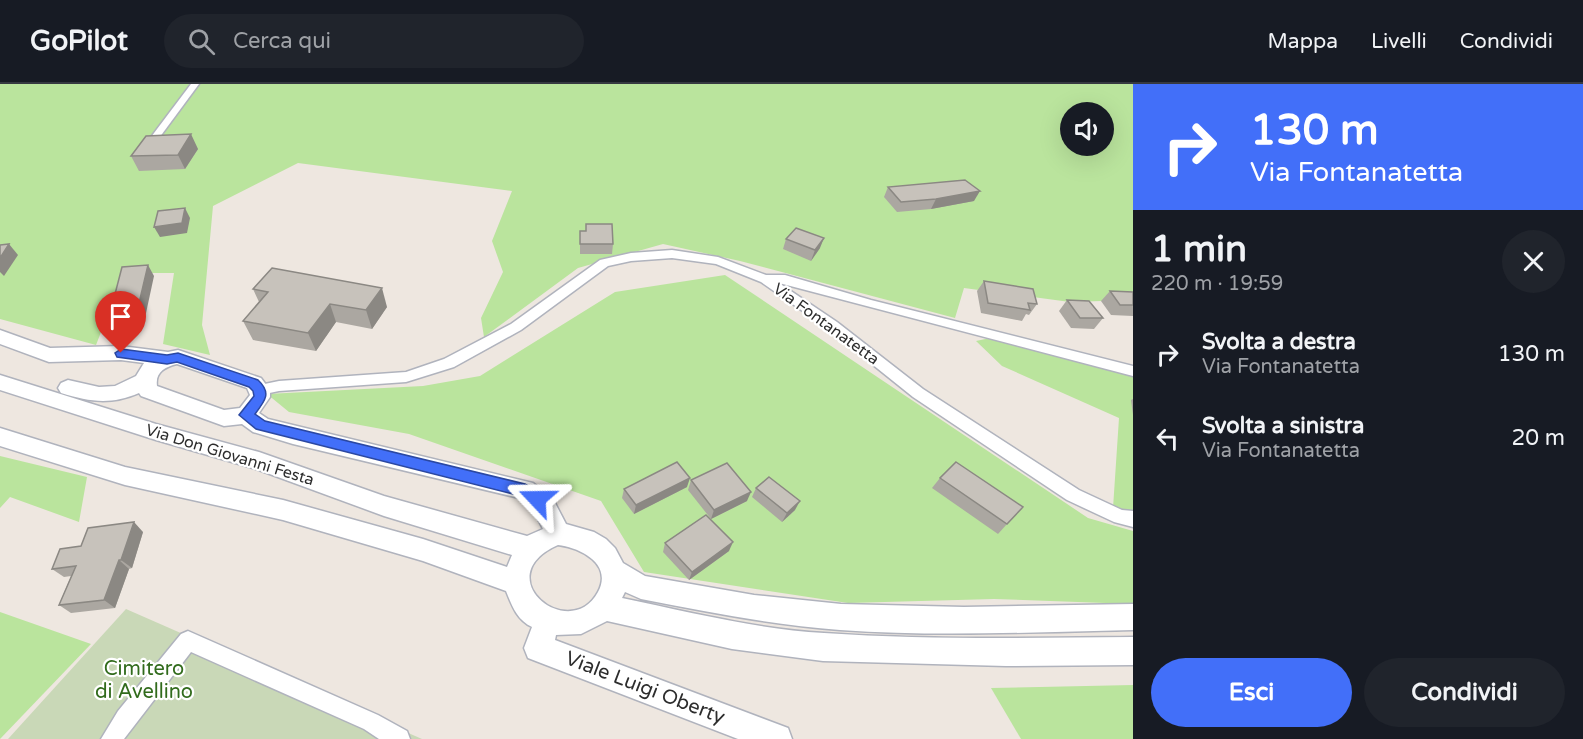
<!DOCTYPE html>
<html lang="it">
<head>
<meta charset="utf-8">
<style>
	body { margin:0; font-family:"Varela Round",sans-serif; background:#20242c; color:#f1f3f6; height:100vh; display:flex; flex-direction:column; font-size:22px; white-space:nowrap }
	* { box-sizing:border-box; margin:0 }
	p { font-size:20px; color:#9ea1a6 }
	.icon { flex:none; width:33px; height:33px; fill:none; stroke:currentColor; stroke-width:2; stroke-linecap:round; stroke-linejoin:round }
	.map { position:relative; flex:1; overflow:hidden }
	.side { display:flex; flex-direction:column; background:#171b24; width:450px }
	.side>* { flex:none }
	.hud { background:#426ff9; color:#fff; overflow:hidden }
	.controls { position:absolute; left:1060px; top:18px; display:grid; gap:12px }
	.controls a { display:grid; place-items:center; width:54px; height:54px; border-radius:50%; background:#171b24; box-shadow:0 6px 24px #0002; font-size:30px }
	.pin { position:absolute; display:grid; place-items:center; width:51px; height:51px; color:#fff; margin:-62px -26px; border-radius:50% 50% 50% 0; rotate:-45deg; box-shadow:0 0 6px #0007 }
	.pin .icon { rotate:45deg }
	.me { position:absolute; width:66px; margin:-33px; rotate:293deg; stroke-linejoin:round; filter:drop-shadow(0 0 4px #0008) }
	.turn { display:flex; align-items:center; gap:21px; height:126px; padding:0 18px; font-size:27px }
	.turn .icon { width:78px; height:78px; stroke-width:2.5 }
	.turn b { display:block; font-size:42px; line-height:51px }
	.round { display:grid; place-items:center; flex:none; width:63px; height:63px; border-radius:32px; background:#20242c }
	.summary { display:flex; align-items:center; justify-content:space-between; height:102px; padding:0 18px }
	h1 { font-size:36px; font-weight:700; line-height:45px }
	.cta { display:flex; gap:12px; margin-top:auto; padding:12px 18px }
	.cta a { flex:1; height:69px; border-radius:36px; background:#426ff9; color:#fff; font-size:24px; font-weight:700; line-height:69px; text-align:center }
	.cta a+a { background:#20242c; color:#f1f3f6 }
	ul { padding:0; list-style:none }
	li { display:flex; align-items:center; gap:18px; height:84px; padding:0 18px }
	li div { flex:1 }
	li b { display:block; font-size:22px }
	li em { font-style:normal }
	header { display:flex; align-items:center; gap:36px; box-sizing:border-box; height:84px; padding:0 30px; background:#171b24; border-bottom:2px solid #363941 }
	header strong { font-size:28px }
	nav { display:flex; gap:33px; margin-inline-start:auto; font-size:21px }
	.search { width:420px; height:54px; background:#20242c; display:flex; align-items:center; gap:15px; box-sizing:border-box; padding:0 21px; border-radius:33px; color:#9ea1a6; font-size:22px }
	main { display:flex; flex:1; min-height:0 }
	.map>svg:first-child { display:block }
	.green { fill:#bae49d; fill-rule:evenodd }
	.cemetery { fill:#c9d8b7 }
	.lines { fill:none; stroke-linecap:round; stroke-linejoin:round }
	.street-casing { stroke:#b0b3bd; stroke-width:3 }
	.secondary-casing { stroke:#b0b3bd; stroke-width:3 }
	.street { fill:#fff; fill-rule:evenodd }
	.secondary { fill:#fff; fill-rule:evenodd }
	.wall { fill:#aba7a1 }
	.shaded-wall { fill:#8b8883 }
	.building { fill:#c7c2bb; stroke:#8b8883; stroke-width:1.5 }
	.route { fill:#426ff9; stroke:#2b48a2; stroke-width:1.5 }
	.labels { text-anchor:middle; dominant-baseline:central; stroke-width:4.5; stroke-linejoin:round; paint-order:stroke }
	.street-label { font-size:16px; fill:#2d2d2d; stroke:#fff }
	.near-park-label { font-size:20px; fill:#316b1c; stroke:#fff }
	.near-street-label { font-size:20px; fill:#2d2d2d; stroke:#fff }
</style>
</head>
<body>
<header>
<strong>GoPilot</strong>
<div class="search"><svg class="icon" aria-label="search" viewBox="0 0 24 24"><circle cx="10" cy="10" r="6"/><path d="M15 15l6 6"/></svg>Cerca qui</div>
<nav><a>Mappa</a><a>Livelli</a><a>Condividi</a></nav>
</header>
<main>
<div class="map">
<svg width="1133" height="655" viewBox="0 0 1133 655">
	<rect width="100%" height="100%" fill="#eee7e0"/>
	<!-- green -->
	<g class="green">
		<path d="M 0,0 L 1133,0 L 1133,216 L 1070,218 L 964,204 L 955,234 L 740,177 L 663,160 L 578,184 L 484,253 L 481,234 L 503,188 L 492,157 L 512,107 L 298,79 L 213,122 L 202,241 L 210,271 L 163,260 L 174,189 L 124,189 L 96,261 L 0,235 ZM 1071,28 L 1104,28 L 1104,62 L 1071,62 Z"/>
		<path d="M 725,191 L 1088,434 L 1133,447 L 1133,520 L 994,515 L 848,519 L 644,488 L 601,417 L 409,350 L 289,328 L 267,310 L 423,302 L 480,292 L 615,208 Z"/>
		<path d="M 990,254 L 1133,292 L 1133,428 L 1113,424 L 1119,334 L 1002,282 L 976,257 Z"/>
		<path d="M 0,372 L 87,393 L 79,438 L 10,413 L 0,424 Z"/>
		<path d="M 0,528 L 91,560 L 0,655 Z"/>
		<path d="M 1133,601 L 1133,655 L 1021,655 L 991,604 Z"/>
	</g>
	<!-- cemetery -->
	<path class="cemetery" d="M 126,525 L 422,655 L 8,655 Z"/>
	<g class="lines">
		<!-- street casing -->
		<g class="street-casing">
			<g id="street">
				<path d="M 191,0 L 199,0 L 148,69 L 142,69 L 142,65 Z"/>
				<path d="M 672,166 L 718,173 L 766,191 L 785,191 L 871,216 L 1133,282 L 1133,292 L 779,199 L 837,238 L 923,305 L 1079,406 L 1122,426 L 1133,427 L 1133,443 L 1114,438 L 1067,416 L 913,313 L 827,244 L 761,198 L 716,180 L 672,174 L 631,177 L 608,182 L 521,246 L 454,283 L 406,298 L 279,307 L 260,311 L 255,310 L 253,306 L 255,302 L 279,297 L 406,288 L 444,275 L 511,240 L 600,176 L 631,169 Z"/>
				<path d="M 188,547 L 378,631 L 407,647 L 410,655 L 379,655 L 364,645 L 191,568 L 124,655 L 101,655 L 118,627 L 181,550 Z"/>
			</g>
		</g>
		<!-- secondary casing -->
		<g class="secondary-casing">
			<path id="secondary" d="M 0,246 L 50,264 L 121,262 L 168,268 L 178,266 L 261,294 L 270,306 L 270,313 L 259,329 L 268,335 L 533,399 L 554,417 L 566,440 L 594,448 L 606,455 L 615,464 L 623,479 L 645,492 L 754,511 L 841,520 L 964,523 L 1133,520 L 1133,546 C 1036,548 937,553 840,546 C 773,541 707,528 641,515 L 625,508 L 622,514 C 689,528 756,545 824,549 C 926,556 1030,554 1133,553 L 1133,581 L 1006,582 L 823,577 L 732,565 L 607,537 L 581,550 L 556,551 L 555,556 L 788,644 L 792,655 L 738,655 L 528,574 L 524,564 L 532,543 C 517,536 512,522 506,507 L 423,477 L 283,436 L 125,401 L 0,362 L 0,344 L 125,383 L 283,416 L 423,455 L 507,483 L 512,471 L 384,432 L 256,385 L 156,356 L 0,306 L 0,291 L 156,340 L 259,368 L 384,412 L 527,452 L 543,445 L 534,427 L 519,414 L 293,360 L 253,348 L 242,340 L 224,342 L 141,312 L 139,309 C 111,321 90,318 61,309 L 58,304 L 61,299 L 68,296 L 99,303 L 115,302 L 136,292 L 144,279 L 121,276 L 49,278 L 0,260 ZM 177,280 L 247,304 L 250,311 L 240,324 L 224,326 L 157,302 C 155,288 165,283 177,280 ZM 558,461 C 581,464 613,480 598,508 C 570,560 486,493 558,461 Z"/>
		</g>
		<!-- street -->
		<use href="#street" class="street"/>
		<!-- secondary -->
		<use href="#secondary" class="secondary"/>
	</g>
	<!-- wall -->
	<g class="wall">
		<path d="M 198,65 L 185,85 L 139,87 L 131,72 Z"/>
		<path d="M 888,103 L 974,117 L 931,125 L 897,128 L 884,113 Z"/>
		<path d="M 580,147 L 613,160 L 612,170 L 580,170 Z"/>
		<path d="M 786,155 L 820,164 L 811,177 L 783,165 Z"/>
		<path d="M 984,197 L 1037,220 L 1029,231 L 1026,230 L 1022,237 L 981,229 L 977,207 Z"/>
		<path d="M 253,205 L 387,223 L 372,245 L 336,238 L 316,267 L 253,256 L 243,237 L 259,218 Z"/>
		<path d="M 1110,207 L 1133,208 L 1133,232 L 1111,231 L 1101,217 Z"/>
		<path d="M 1067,216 L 1103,234 L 1094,245 L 1071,244 L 1059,227 Z"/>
		<path d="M 1133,315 L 1133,331 L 1131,316 Z"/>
		<path d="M 940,394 L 1007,440 L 998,450 L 932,404 Z"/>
		<path d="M 691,396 L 747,417 L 711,435 L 688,406 Z"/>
		<path d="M 687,403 L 634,430 L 622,414 L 624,405 Z"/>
		<path d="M 756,404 L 795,426 L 782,438 L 752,413 Z"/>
		<path d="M 143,448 L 132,484 L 129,485 L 115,524 L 71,529 L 59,521 L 71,492 L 64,493 L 52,485 L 81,462 Z"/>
		<path d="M 665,459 L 729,467 L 689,496 L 663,468 Z"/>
	</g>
	<!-- shaded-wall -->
	<g class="shaded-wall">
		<path d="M 191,50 L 198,65 L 185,85 L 178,71 Z"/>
		<path d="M 980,107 L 974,117 L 931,125 L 936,115 Z"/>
		<path d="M 185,124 L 190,134 L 187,149 L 160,153 L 154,143 Z"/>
		<path d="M 824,154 L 820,164 L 811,177 L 815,166 Z"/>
		<path d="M 9,160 L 18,171 L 4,192 L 0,188 L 0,174 Z"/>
		<path d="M 148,181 L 154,192 L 143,243 L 116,248 L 108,237 Z"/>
		<path d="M 382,204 L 387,223 L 372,245 L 366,226 Z"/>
		<path d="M 330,220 L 336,238 L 316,267 L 308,249 Z"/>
		<path d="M 690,394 L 687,403 L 634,430 L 636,421 Z"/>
		<path d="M 751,408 L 747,417 L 711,435 L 714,426 Z"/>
		<path d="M 800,417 L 795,426 L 782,438 L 787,429 Z"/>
		<path d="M 134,438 L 143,448 L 132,484 L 121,476 Z"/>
		<path d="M 733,458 L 729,467 L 689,496 L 692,488 Z"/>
		<path d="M 119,476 L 129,485 L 115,524 L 104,516 Z"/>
	</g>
	<!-- building -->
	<g class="building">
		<path d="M 191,50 L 178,71 L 131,72 L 146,52 Z"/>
		<path d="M 965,96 L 980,107 L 936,115 L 901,118 L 888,103 Z"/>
		<path d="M 185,124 L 182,139 L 154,143 L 158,127 Z"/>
		<path d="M 586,140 L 612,140 L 613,160 L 580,160 L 580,147 L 586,147 Z"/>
		<path d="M 796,144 L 824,154 L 815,166 L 786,155 Z"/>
		<path d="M 9,160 L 0,174 L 0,161 Z"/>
		<path d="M 148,181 L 136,232 L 108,237 L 122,183 Z"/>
		<path d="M 272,184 L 382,204 L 366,226 L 330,220 L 308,249 L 243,237 L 268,208 L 253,205 Z"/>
		<path d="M 984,197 L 1033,205 L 1037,220 L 1028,219 L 1030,226 L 988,219 Z"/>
		<path d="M 1110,207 L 1133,208 L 1133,221 L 1120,221 Z"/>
		<path d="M 1067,216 L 1089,217 L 1103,234 L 1080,234 Z"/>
		<path d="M 677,378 L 690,394 L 636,421 L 624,405 Z"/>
		<path d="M 956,378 L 1023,423 L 1007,440 L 940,394 Z"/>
		<path d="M 727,379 L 751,408 L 714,426 L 691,396 Z"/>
		<path d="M 769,393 L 800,417 L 787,429 L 756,404 Z"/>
		<path d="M 706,431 L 733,458 L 692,488 L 665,459 Z"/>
		<path d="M 134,438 L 121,476 L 119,476 L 104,516 L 59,521 L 76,482 L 52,485 L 60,465 L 81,462 L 88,444 Z"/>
	</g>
	<!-- route -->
	<path class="route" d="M 121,265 L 167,271 L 178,269 L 258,296 C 272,309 265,317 255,330 L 265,337 L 525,400 L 543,410 L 545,415 L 543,419 L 537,421 L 521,412 L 256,345 L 239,331 L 254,312 L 253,307 L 249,303 L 177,278 L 167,280 L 117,273 L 115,269 Z"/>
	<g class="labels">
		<!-- street labels -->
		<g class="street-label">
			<text transform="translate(826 240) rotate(36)">Via Fontanatetta</text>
			<text transform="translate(230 371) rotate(17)">Via Don Giovanni Festa</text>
		</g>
		<!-- near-park labels -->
		<g class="near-park-label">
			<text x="144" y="585">Cimitero<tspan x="144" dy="23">di Avellino</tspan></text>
		</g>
		<!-- near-street labels -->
		<g class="near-street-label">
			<text transform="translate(645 604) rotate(21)">Viale Luigi Oberty</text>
		</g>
	</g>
</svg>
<div class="controls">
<a><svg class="icon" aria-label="sound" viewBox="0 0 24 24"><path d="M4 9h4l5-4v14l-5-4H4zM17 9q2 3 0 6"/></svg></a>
</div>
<div class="pin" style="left:121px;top:269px;background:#d93025"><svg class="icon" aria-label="arrive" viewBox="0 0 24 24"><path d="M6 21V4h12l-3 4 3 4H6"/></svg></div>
<svg class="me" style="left:537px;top:415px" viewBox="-20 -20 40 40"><path d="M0-17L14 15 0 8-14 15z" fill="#426ff9" stroke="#fff" stroke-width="4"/></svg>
</div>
<section class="side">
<div class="hud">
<div class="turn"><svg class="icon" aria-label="right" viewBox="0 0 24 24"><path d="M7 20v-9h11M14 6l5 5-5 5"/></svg><div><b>130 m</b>Via Fontanatetta</div></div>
</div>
<div class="summary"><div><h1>1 min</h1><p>220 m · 19:59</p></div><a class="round"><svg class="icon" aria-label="close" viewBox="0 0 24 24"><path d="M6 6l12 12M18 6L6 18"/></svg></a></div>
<ul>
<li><svg class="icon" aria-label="right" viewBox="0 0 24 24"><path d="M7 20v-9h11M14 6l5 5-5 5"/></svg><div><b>Svolta a destra</b><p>Via Fontanatetta</p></div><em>130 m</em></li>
<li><svg class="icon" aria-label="left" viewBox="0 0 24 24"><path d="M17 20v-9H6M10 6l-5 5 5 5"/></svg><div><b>Svolta a sinistra</b><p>Via Fontanatetta</p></div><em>20 m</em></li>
</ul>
<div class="cta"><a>Esci</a><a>Condividi</a></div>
</section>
</main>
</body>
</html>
